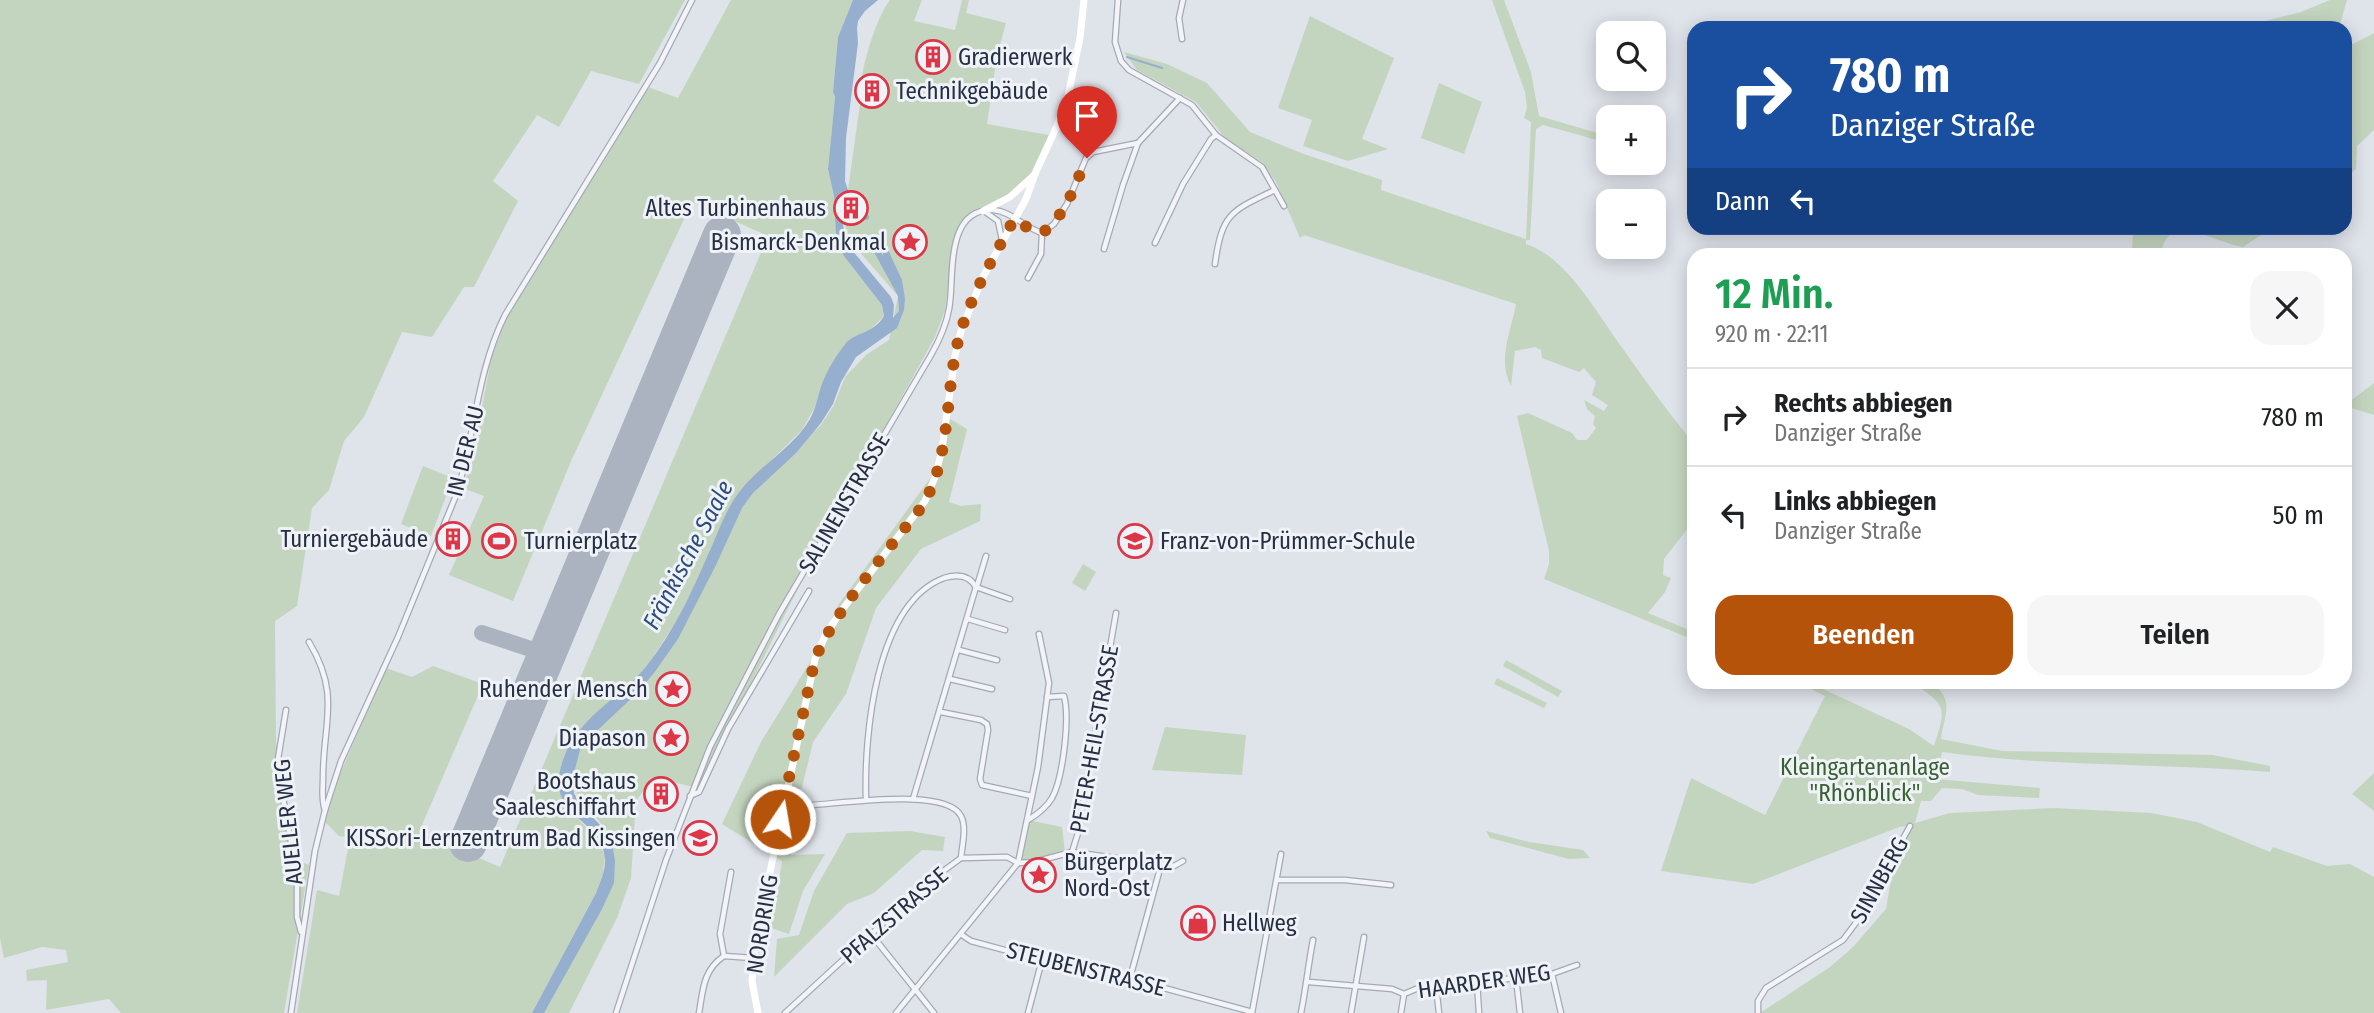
<!DOCTYPE html>
<html lang="de">
<head>
<meta charset="utf-8">
<style>
	body { margin:0; font-family:"Fira Sans Condensed",sans-serif; background:#f6f6f6; color:#202124; height:100vh; display:flex; flex-direction:column; font-size:26px; white-space:nowrap }
	* { box-sizing:border-box; margin:0 }
	p { font-size:23px; color:#757577 }
	.icon { flex:none; width:38px; height:38px; fill:none; stroke:currentColor; stroke-width:2; stroke-linecap:round; stroke-linejoin:round }
	.map { position:relative; flex:1; overflow:hidden }
	.details { position:absolute; left:1687px; top:248px; width:665px; height:441px; display:flex; flex-direction:column; background:#fff; border-radius:21px; box-shadow:0 4px 18px #0003 }
	.details>* { flex:none }
	.guide { position:absolute; left:1687px; top:21px; width:665px; height:214px; border-radius:21px; box-shadow:0 4px 18px #0003; background:#1a4fa0; color:#fff; overflow:hidden }
	.fabs { position:absolute; left:1596px; top:21px; display:grid; gap:14px }
	.fabs a { display:grid; place-items:center; width:70px; height:70px; border-radius:14px; background:#fff; box-shadow:0 4px 18px #0003; font-size:35px }
	.pin { position:absolute; display:grid; place-items:center; width:60px; height:60px; color:#fff; margin:-72px -30px; border-radius:50% 50% 50% 0; rotate:-45deg; box-shadow:0 0 7px #0007 }
	.pin .icon { rotate:45deg }
	.me { position:absolute; width:77px; margin:-38px; rotate:12deg; stroke-linejoin:round; filter:drop-shadow(0 0 5px #0008) }
	.turn { display:flex; align-items:center; gap:24px; height:147px; padding:0 28px; font-size:32px }
	.turn .icon { width:91px; height:91px; stroke-width:2.5 }
	.turn b { display:block; font-size:49px; line-height:60px }
	.then { display:flex; align-items:center; height:66px; padding:0 28px; background:#0003; gap:14px; font-size:26px }
	.round { display:grid; place-items:center; flex:none; width:74px; height:74px; border-radius:21px; background:#f6f6f6 }
	.summary { display:flex; align-items:center; justify-content:space-between; height:119px; padding:0 28px }
	h1 { font-size:42px; font-weight:600; line-height:52px; color:#1e9e55 }
	.button { display:flex; gap:14px; margin-top:auto; padding:14px 28px }
	.button a { flex:1; height:80px; border-radius:21px; background:#b45309; color:#fff; font-size:28px; font-weight:600; line-height:80px; text-align:center }
	.button a+a { background:#f6f6f6; color:#202124 }
	ul { padding:0; list-style:none }
	li { display:flex; align-items:center; gap:21px; height:98px; padding:0 28px; border-top:2px solid #e0e0e0 }
	li div { flex:1 }
	li b { display:block; font-size:26px }
	li em { font-style:normal }
	.map>svg:first-child { display:block }
	.green { fill:#c4d5bf }
	.water { fill:#96afce }
	.lines { fill:none; stroke-linecap:round; stroke-linejoin:round }
	.stream { stroke:#96afce; stroke-width:2 }
	.canal { stroke:#96afce; stroke-width:6 }
	.taxiway { stroke:#abb2c0; stroke-width:16 }
	.runway { stroke:#abb2c0; stroke-width:38 }
	.minor-casing { stroke:#a4a9b5; stroke-width:7 }
	.minor { stroke:#f2f4f8; stroke-width:4.5 }
	.secondary { stroke:#fff; stroke-width:7 }
	.route { stroke:#b45309; stroke-width:12; stroke-dasharray:0 21.6 }
	.labels { text-anchor:middle; dominant-baseline:central; stroke-width:6; stroke-linejoin:round; paint-order:stroke }
	.poi-label { font-size:23px; fill:#262f43; stroke:#eff2f7; text-anchor:end }
	.street-label { font-size:23px; fill:#262f43; stroke:#eff2f7 }
	.park-label { font-size:23px; fill:#386132; stroke:#eff2f7 }
	.water-label { font-size:24px; font-style:italic; fill:#2b4c7c; stroke:#eff2f7 }
</style>
</head>
<body>
<div class="map">
<svg width="2374" height="1013" viewBox="0 0 2374 1013">
	<rect width="100%" height="100%" fill="#dfe3ea"/>
	<!-- green -->
	<g class="green">
		<path d="M 0,0 L 685,0 L 639,84 L 591,71 L 559,127 L 537,115 L 493,181 L 518,201 L 474,287 L 464,287 L 432,337 L 402,332 L 364,417 L 344,441 L 329,490 L 312,508 L 297,606 L 275,621 L 276,742 L 297,860 L 309,865 L 284,1013 L 121,1013 L 109,999 L 46,1010 L 47,980 L 27,981 L 26,970 L 68,962 L 66,950 L 42,947 L 4,958 L 0,938 Z"/>
		<path d="M 731,0 L 853,0 L 838,37 L 833,92 L 835,97 L 828,169 L 834,196 L 836,239 L 844,255 L 882,305 L 884,316 L 867,333 L 816,405 L 802,430 L 749,482 L 677,620 L 649,663 L 629,686 L 587,722 L 574,737 L 565,755 L 559,788 L 564,804 L 599,841 L 605,857 L 603,874 L 596,893 L 532,1013 L 297,1013 L 317,890 L 339,896 L 350,838 L 339,836 L 321,818 L 386,668 L 412,677 L 433,666 L 483,684 L 419,832 L 500,867 L 768,236 L 692,202 L 572,459 L 513,601 L 449,575 L 484,496 L 462,488 L 471,465 L 491,360 L 505,320 L 648,87 L 678,98 Z"/>
		<path d="M 890,0 L 922,0 L 914,21 L 955,30 L 962,0 L 969,0 L 966,13 L 1006,23 L 997,56 L 987,124 L 1049,135 L 1025,185 L 967,220 L 954,250 L 945,310 L 935,337 L 817,550 L 699,788 L 653,778 L 636,801 L 631,878 L 617,918 L 569,1013 L 538,1013 L 612,872 L 605,829 L 567,781 L 577,746 L 654,668 L 741,502 L 821,425 L 834,405 L 845,377 L 866,355 L 889,340 L 898,296 L 845,235 L 848,190 L 860,104 C 857,79 875,19 890,0 Z"/>
		<path d="M 1492,0 L 1504,0 L 1531,72 L 1539,116 L 1608,136 L 1608,143 L 1543,125 L 1536,129 L 1530,240 L 1526,240 L 1526,244 C 1567,257 1598,315 1623,349 C 1646,381 1668,413 1694,443 L 1694,525 L 1691,524 L 1664,559 L 1663,575 L 1671,578 L 1665,592 L 1648,613 L 1694,632 L 1694,640 L 1544,579 L 1549,564 L 1549,551 L 1517,416 L 1528,413 L 1572,433 L 1577,440 L 1587,440 L 1596,428 L 1593,424 L 1595,416 L 1587,409 L 1584,400 L 1604,411 L 1608,405 L 1592,395 L 1596,382 L 1584,368 L 1579,372 L 1542,358 L 1541,350 L 1535,347 L 1515,351 L 1511,386 C 1497,359 1511,332 1516,304 L 1304,235 L 1300,238 L 1276,182 L 1262,162 L 1226,139 L 1196,102 L 1137,70 L 1124,52 L 1167,64 L 1207,83 L 1250,132 L 1301,153 L 1382,180 L 1381,190 L 1526,239 L 1531,122 L 1524,118 L 1527,108 L 1525,92 Z"/>
		<path d="M 2330,0 L 2347,0 L 2339,28 L 2237,28 L 2301,12 Z"/>
		<path d="M 1310,16 L 1394,58 L 1362,139 L 1388,149 L 1348,161 L 1303,146 L 1312,120 L 1278,108 Z"/>
		<path d="M 2374,33 L 2374,130 L 2357,146 L 2356,169 L 2345,177 L 2345,48 Z"/>
		<path d="M 1439,83 L 1482,102 L 1464,154 L 1421,138 Z"/>
		<path d="M 2133,228 L 2271,228 L 2243,247 C 2216,243 2166,209 2161,255 L 2132,256 Z"/>
		<path d="M 2374,383 L 2374,415 L 2345,406 L 2345,401 L 2349,402 Z"/>
		<path d="M 947,417 L 967,429 L 949,502 L 961,506 L 981,504 L 980,521 L 921,549 L 876,608 L 846,694 L 813,742 L 788,845 L 791,855 L 825,854 L 803,891 L 789,934 L 771,928 L 782,861 L 722,824 L 761,742 L 815,654 L 839,604 L 931,477 Z"/>
		<path d="M 423,466 L 453,478 L 431,536 L 401,524 Z"/>
		<path d="M 1083,564 L 1096,572 L 1085,591 L 1072,583 Z"/>
		<path d="M 1506,660 L 1562,691 L 1558,697 L 1503,666 Z"/>
		<path d="M 1497,678 L 1547,703 L 1544,708 L 1494,684 Z"/>
		<path d="M 1799,683 L 1810,683 L 1909,729 L 1934,746 C 1947,706 1946,706 1913,683 L 1933,683 C 1955,702 1944,714 1941,739 L 2002,751 L 2213,755 L 2270,766 L 2270,772 C 2161,763 2050,767 1942,752 L 1936,779 L 2040,788 L 2039,798 L 1978,795 L 1962,789 L 1942,788 L 1931,801 L 1921,801 L 1915,823 L 1950,813 L 2054,808 L 2151,813 L 2197,822 L 2270,852 L 2273,847 L 2327,866 L 2350,864 L 2374,877 L 2374,1013 L 1760,1013 L 1830,967 L 1853,947 L 1886,909 L 1893,867 L 1909,826 L 1899,827 L 1753,884 L 1661,871 L 1691,778 L 1765,815 L 1825,696 Z"/>
		<path d="M 1165,727 L 1246,735 L 1242,775 L 1152,770 Z"/>
		<path d="M 2374,773 L 2374,811 L 2352,794 Z"/>
		<path d="M 1028,820 L 1062,827 L 1065,852 L 1034,862 L 1018,863 Z"/>
		<path d="M 910,831 L 945,837 L 943,851 L 922,850 L 874,893 L 847,904 L 774,977 L 777,939 L 799,935 L 814,891 L 847,833 Z"/>
		<path d="M 1486,831 L 1529,842 L 1583,850 L 1590,858 L 1569,859 L 1490,838 Z"/>
	</g>
	<!-- water -->
	<path class="water" d="M 853,0 L 878,0 L 865,11 L 858,21 L 857,28 L 858,43 L 846,138 L 845,181 L 848,190 L 845,198 L 843,225 L 847,244 L 891,297 L 894,305 L 893,318 L 899,311 L 898,296 L 868,241 L 872,239 L 883,256 L 883,248 L 876,236 L 879,233 L 883,239 L 902,280 L 905,299 L 904,310 L 897,328 L 856,357 L 841,382 L 833,404 L 821,423 L 796,453 L 753,493 L 742,508 L 716,565 L 678,639 L 654,673 L 638,692 L 581,746 L 572,781 L 574,793 L 579,803 L 604,829 L 612,842 L 615,861 L 614,883 L 602,909 L 544,1013 L 532,1013 L 596,893 C 600,882 606,870 605,858 C 600,813 538,819 566,752 C 582,715 624,695 648,664 C 673,632 691,594 707,557 C 717,536 725,510 740,491 C 760,465 793,448 810,419 C 817,407 818,392 824,379 C 829,367 838,353 846,343 C 856,332 873,334 884,316 L 882,305 L 844,256 L 836,239 L 834,196 L 828,169 L 835,97 L 833,92 L 838,37 Z"/>
	<g class="lines">
		<!-- stream -->
		<path class="stream" d="M 1127,57 L 1162,68"/>
		<!-- canal -->
		<path class="canal" d="M 847,193 L 866,217"/>
		<!-- taxiway -->
		<path class="taxiway" d="M 482,633 L 546,654"/>
		<!-- runway -->
		<path class="runway" d="M 468,843 L 722,235"/>
		<!-- minor casing -->
		<g class="minor-casing">
			<g id="minor">
				<path d="M 1118,0 L 1115,42 L 1121,61 L 1129,70 L 1192,105 L 1216,135 L 1262,167 L 1284,206"/>
				<path d="M 1182,39 L 1179,18 L 1183,0"/>
				<path d="M 984,211 L 998,221 L 1002,240"/>
				<path d="M 1155,243 L 1183,184 L 1211,139 L 1216,135"/>
				<path d="M 1104,249 L 1123,185 L 1138,143 L 1180,98"/>
				<path d="M 1215,264 C 1222,213 1231,211 1275,190"/>
				<path d="M 1028,278 L 1041,254 L 1042,233"/>
				<path d="M 977,586 L 986,556"/>
				<path d="M 968,619 L 1005,630"/>
				<path d="M 309,642 C 341,695 323,722 323,778 C 323,788 321,800 325,810"/>
				<path d="M 959,650 L 997,660"/>
				<path d="M 950,679 L 992,689"/>
				<path d="M 286,710 L 277,765 L 297,875 L 297,917 L 301,932"/>
				<path d="M 941,712 L 981,720 L 987,724 L 988,730 L 980,779 L 982,785 L 1032,796"/>
				<path d="M 690,796 L 699,792 L 728,729 L 809,591"/>
				<path d="M 866,799 C 864,737 875,604 944,578 C 957,574 969,575 976,587"/>
				<path d="M 913,799 L 976,587 L 1010,599"/>
				<path d="M 783,806 C 816,809 944,783 961,816 C 967,827 962,846 961,858"/>
				<path d="M 1028,820 C 1038,814 1046,808 1052,798 C 1063,778 1070,718 1064,696 L 1047,697"/>
				<path d="M 1072,852 L 1078,833 L 1116,613"/>
				<path d="M 1018,863 L 1034,862 L 1072,852 L 1174,866 L 1183,861"/>
				<path d="M 731,872 L 720,934 L 724,956 L 753,958"/>
				<path d="M 1277,880 L 1345,880 L 1391,885"/>
				<path d="M 871,934 L 934,1013"/>
				<path d="M 962,935 L 971,941 L 1042,960 L 1050,957 L 1252,1012"/>
				<path d="M 1552,974 L 1561,1013"/>
				<path d="M 1130,978 L 1161,865"/>
				<path d="M 1516,978 L 1520,1013"/>
				<path d="M 1309,982 L 1392,989 L 1404,994 L 1416,989 L 1552,974 L 1577,965"/>
				<path d="M 1477,982 L 1479,1013"/>
				<path d="M 1436,986 L 1439,1013"/>
				<path d="M 291,1013 L 315,851 L 325,810 L 341,761 L 398,637 L 457,493 C 475,434 477,371 505,315 L 660,63 L 692,0"/>
				<path d="M 616,1013 L 666,860 L 710,747 L 779,614 L 931,355 C 939,341 946,326 949,309 C 955,281 943,208 993,210 C 1011,211 1025,228 1042,233 L 1054,224 L 1067,204 L 1086,158 L 1093,152 L 1138,143"/>
				<path d="M 699,1013 C 703,990 703,970 724,956"/>
				<path d="M 785,1013 L 927,883 L 961,858 L 1007,857 L 1018,863"/>
				<path d="M 896,1013 L 1018,863 L 1038,767 L 1049,683 L 1039,634"/>
				<path d="M 1028,1013 L 1042,960"/>
				<path d="M 1252,1013 L 1281,854"/>
				<path d="M 1301,1013 C 1306,988 1308,966 1313,940"/>
				<path d="M 1351,1013 L 1364,937"/>
				<path d="M 1401,1013 L 1404,994"/>
				<path d="M 1758,1013 L 1758,1001 L 1766,988 L 1843,940 L 1858,920 L 1910,826"/>
			</g>
		</g>
		<!-- minor -->
		<use href="#minor" class="minor"/>
		<!-- secondary -->
		<g class="secondary">
			<path d="M 983,211 L 1010,197 L 1032,177"/>
			<path d="M 758,1013 L 752,981 L 755,943 L 815,659 L 826,634 L 842,610 L 925,501 L 935,477 L 942,449 L 955,356 L 961,331 L 983,277 L 1026,199 L 1035,174 L 1057,126 L 1068,96 L 1080,38 L 1084,0"/>
		</g>
	</g>
	<g class="lines">
		<!-- route -->
		<path class="route" d="M 780,819 L 815,659 C 835,614 866,578 896,539 C 905,527 917,515 925,501 C 949,458 946,402 955,355 C 964,306 991,263 1014,219 L 1030,229 L 1042,233 C 1066,216 1075,184 1087,158"/>
	</g>
	<!-- icons -->
	<defs>
		<g id="building-ring" transform="scale(1.75)"><circle r="9.5" fill="#eff2f7" stroke="#dd3647" stroke-width="1.5"/><path d="M-4-6H4V6H1V3H-1V6H-4ZM-2.5-4.3h1.7v1.8h-1.7ZM.8-4.3h1.7v1.8H.8ZM-2.5-1h1.7V.8h-1.7ZM.8-1h1.7V.8H.8Z" fill="#dd3647"/></g>
		<g id="sight-ring" transform="scale(1.75)"><circle r="9.5" fill="#eff2f7" stroke="#dd3647" stroke-width="1.5"/><path d="M0-6L1.8-2.2L6-1.7L2.9 1.2L3.7 5.4L0 3.3L-3.7 5.4L-2.9 1.2L-6-1.7L-1.8-2.2Z" fill="#dd3647"/></g>
		<g id="stadium-ring" transform="scale(1.75)"><circle r="9.5" fill="#eff2f7" stroke="#dd3647" stroke-width="1.5"/><path d="M0-5a6.5 5 0 1 0 0 10a6.5 5 0 1 0 0-10ZM-3.5-1.8h7v3.6h-7Z" fill="#dd3647"/></g>
		<g id="school-ring" transform="scale(1.75)"><circle r="9.5" fill="#eff2f7" stroke="#dd3647" stroke-width="1.5"/><path d="M0-5L7-2L0 1L-7-2ZM-4 1L0 2.5L4 1V4Q0 6-4 4Z" fill="#dd3647"/></g>
		<g id="shop-ring" transform="scale(1.75)"><circle r="9.5" fill="#eff2f7" stroke="#dd3647" stroke-width="1.5"/><path d="M-5-2.5h2.3a2.7 3.5 0 0 1 5.4 0H5L5.5 6h-11ZM-1.5-2.5h3a1.5 2.3 0 0 0-3 0Z" fill="#dd3647"/></g>
	</defs>
	<g fill-rule="evenodd">
		<use href="#building-ring" x="933" y="57"/>
		<use href="#building-ring" x="872" y="91"/>
		<use href="#building-ring" x="851" y="208"/>
		<use href="#sight-ring" x="910" y="242"/>
		<use href="#building-ring" x="453" y="539"/>
		<use href="#stadium-ring" x="499" y="541"/>
		<use href="#school-ring" x="1135" y="541"/>
		<use href="#sight-ring" x="673" y="689"/>
		<use href="#sight-ring" x="671" y="738"/>
		<use href="#building-ring" x="661" y="794"/>
		<use href="#school-ring" x="700" y="838"/>
		<use href="#sight-ring" x="1039" y="875"/>
		<use href="#shop-ring" x="1198" y="923"/>
	</g>
	<g class="labels">
		<!-- poi labels -->
		<g class="poi-label">
			<text x="958" y="57" text-anchor="start">Gradierwerk</text>
			<text x="896" y="91" text-anchor="start">Technikgebäude</text>
			<text x="826" y="208">Altes Turbinenhaus</text>
			<text x="886" y="242">Bismarck-Denkmal</text>
			<text x="428" y="539">Turniergebäude</text>
			<text x="524" y="541" text-anchor="start">Turnierplatz</text>
			<text x="1160" y="541" text-anchor="start">Franz-von-Prümmer-Schule</text>
			<text x="648" y="689">Ruhender Mensch</text>
			<text x="646" y="738">Diapason</text>
			<text x="636" y="781">Bootshaus<tspan x="636" dy="26">Saaleschiffahrt</tspan></text>
			<text x="676" y="838">KISSori-Lernzentrum Bad Kissingen</text>
			<text x="1064" y="862" text-anchor="start">Bürgerplatz<tspan x="1064" dy="26">Nord-Ost</tspan></text>
			<text x="1222" y="923" text-anchor="start">Hellweg</text>
		</g>
		<!-- street labels -->
		<g class="street-label">
			<text transform="translate(465 451) rotate(-76)">IN DER AU</text>
			<text transform="translate(844 503) rotate(-60)">SALINENSTRASSE</text>
			<text transform="translate(1094 739) rotate(-80)">PETER-HEIL-STRASSE</text>
			<text transform="translate(288 822) rotate(-96)">AUELLER WEG</text>
			<text transform="translate(1879 880) rotate(-61)">SINNBERG</text>
			<text transform="translate(894 915) rotate(-41)">PFALZSTRASSE</text>
			<text transform="translate(762 924) rotate(-81)">NORDRING</text>
			<text transform="translate(1086 969) rotate(14)">STEUBENSTRASSE</text>
			<text transform="translate(1484 981) rotate(-8)">HAARDER WEG</text>
		</g>
		<!-- park labels -->
		<g class="park-label">
			<text x="1865" y="767">Kleingartenanlage<tspan x="1865" dy="26">"Rhönblick"</tspan></text>
		</g>
		<!-- water labels -->
		<g class="water-label">
			<text transform="translate(688 555) rotate(-62)">Fränkische Saale</text>
		</g>
	</g>
</svg>
<div class="fabs">
<a><svg class="icon" aria-label="search" viewBox="0 0 24 24"><circle cx="10" cy="10" r="6"/><path d="M15 15l6 6"/></svg></a>
<a>+</a>
<a>−</a>
</div>
<div class="pin" style="left:1087px;top:158px;background:#d93025"><svg class="icon" aria-label="arrive" viewBox="0 0 24 24"><path d="M6 21V4h12l-3 4 3 4H6"/></svg></div>
<svg class="me" style="left:780px;top:819px" viewBox="-20 -20 40 40"><circle r="17" fill="#b45309" stroke="#fff" stroke-width="3"/><path d="M0-11L8 9 0 5-8 9z" fill="#fff"/></svg>
<div class="guide">
<div class="turn"><svg class="icon" aria-label="right" viewBox="0 0 24 24"><path d="M7 20v-9h11M14 6l5 5-5 5"/></svg><div><b>780 m</b>Danziger Straße</div></div>
<div class="then">Dann<svg class="icon" aria-label="left" viewBox="0 0 24 24"><path d="M17 20v-9H6M10 6l-5 5 5 5"/></svg></div>
</div>
<section class="details">
<div class="summary"><div><h1>12 Min.</h1><p>920 m · 22:11</p></div><a class="round"><svg class="icon" aria-label="close" viewBox="0 0 24 24"><path d="M6 6l12 12M18 6L6 18"/></svg></a></div>
<ul>
<li><svg class="icon" aria-label="right" viewBox="0 0 24 24"><path d="M7 20v-9h11M14 6l5 5-5 5"/></svg><div><b>Rechts abbiegen</b><p>Danziger Straße</p></div><em>780 m</em></li>
<li><svg class="icon" aria-label="left" viewBox="0 0 24 24"><path d="M17 20v-9H6M10 6l-5 5 5 5"/></svg><div><b>Links abbiegen</b><p>Danziger Straße</p></div><em>50 m</em></li>
</ul>
<div class="button"><a>Beenden</a><a>Teilen</a></div>
</section>
</div>
</body>
</html>
